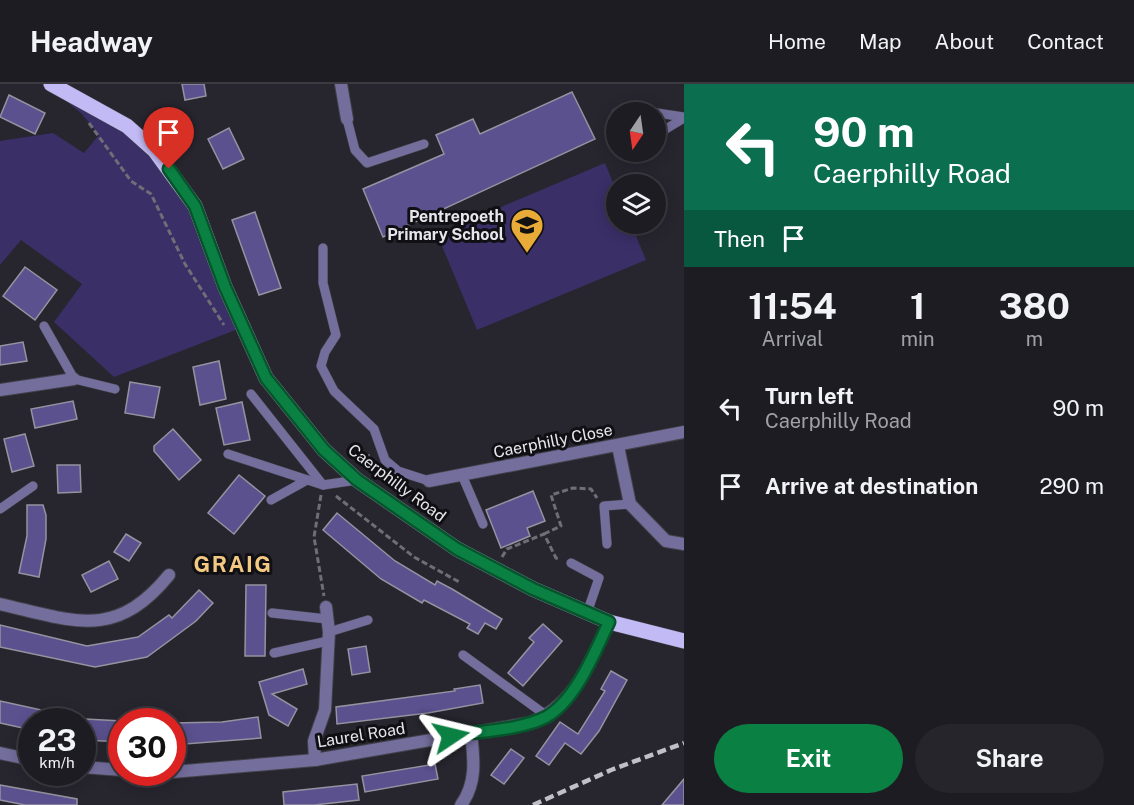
<!DOCTYPE html>
<html lang="en">
<head>
<meta charset="utf-8">
<style>
	body { margin:0; font-family:"Public Sans",sans-serif; background:#25252b; color:#f1f3f6; height:100vh; display:flex; flex-direction:column; font-size:22px; white-space:nowrap }
	* { box-sizing:border-box; margin:0 }
	p { font-size:20px; color:#a0a1a6 }
	.icon { flex:none; width:33px; height:33px; fill:none; stroke:currentColor; stroke-width:2; stroke-linecap:round; stroke-linejoin:round }
	.map { position:relative; flex:1; overflow:hidden }
	.panel { display:flex; flex-direction:column; background:#1d1c23; width:450px }
	.panel>* { flex:none }
	.hud { background:#0b6e4f; color:#fff; overflow:hidden }
	.needle { width:39px; rotate:193deg }
	.tools { position:absolute; left:606px; top:18px; display:grid; gap:12px }
	.tools a { display:grid; place-items:center; width:60px; height:60px; border-radius:50%; background:#1d1c23; box-shadow:0 3px 15px #0003,0 0 0 2px #3b3a41; font-size:30px }
	.speed { position:absolute; left:18px; top:624px; display:flex; gap:12px; font-size:30px; font-weight:700; text-align:center }
	.speed>* { display:grid; place-content:center; width:78px; height:78px; border-radius:50%; background:#1d1c23; box-shadow:0 3px 15px #0003,0 0 0 2px #3b3a41; line-height:1 }
	.speed small { font-size:15px; font-weight:400 }
	.speed .limit { border:9px solid #d22; background:#fff; color:#111 }
	.pin { position:absolute; display:grid; place-items:center; width:51px; height:51px; color:#fff; margin:-62px -26px; border-radius:50% 50% 50% 0; rotate:-45deg; box-shadow:0 0 6px #0007 }
	.pin .icon { rotate:45deg }
	.me { position:absolute; width:66px; margin:-33px; rotate:80deg; stroke-linejoin:round; filter:drop-shadow(0 0 4px #0008) }
	.turn { display:flex; align-items:center; gap:21px; height:126px; padding:0 30px; font-size:27px }
	.turn .icon { width:78px; height:78px; stroke-width:2.5 }
	.turn b { display:block; font-size:42px; line-height:51px }
	.then { display:flex; align-items:center; height:57px; padding:0 30px; background:#0003; gap:12px; font-size:22px }
	.eta { display:flex; justify-content:space-evenly; align-items:center; height:102px; text-align:center }
	.eta b { font-size:36px; font-weight:700; line-height:42px }
	.primary-button { display:flex; gap:12px; margin-top:auto; padding:12px 30px }
	.primary-button a { flex:1; height:69px; border-radius:36px; background:#0b8043; color:#fff; font-size:24px; font-weight:700; line-height:69px; text-align:center }
	.primary-button a+a { background:#25252b; color:#f1f3f6 }
	ul { padding:0; list-style:none }
	li { display:flex; align-items:center; gap:18px; height:78px; padding:0 30px }
	li div { flex:1 }
	li b { display:block; font-size:22px }
	li em { font-style:normal }
	header { display:flex; align-items:center; gap:36px; box-sizing:border-box; height:84px; padding:0 30px; background:#1d1c23; border-bottom:2px solid #3b3a41 }
	header strong { font-size:28px }
	nav { display:flex; gap:33px; margin-inline-start:auto; font-size:21px }
	main { display:flex; flex:1; min-height:0 }
	.map>svg:first-child { display:block }
	.green { fill:#3a2f67 }
	.building { fill:#5b518f; stroke:#94939f; stroke-width:1.5 }
	.lines { fill:none; stroke-linecap:round; stroke-linejoin:round }
	.service-casing { stroke:#424149; stroke-width:10 }
	.minor-casing { stroke:#424149; stroke-width:14 }
	.primary-casing { stroke:#424149; stroke-width:16 }
	.path { stroke:#6f6e76; stroke-width:3; stroke-dasharray:6 3; stroke-linecap:butt }
	.service { stroke:#736e9c; stroke-width:9 }
	.minor { stroke:#736e9c; stroke-width:12 }
	.primary { stroke:#c1baf4; stroke-width:15 }
	.rail { stroke:#c0c0c6; stroke-width:4.5; stroke-dasharray:9 4.5; stroke-linecap:butt }
	.route-casing { stroke:#07532c; stroke-width:15 }
	.route { stroke:#0b8043; stroke-width:10 }
	.labels { text-anchor:middle; dominant-baseline:central; stroke-width:6; stroke-linejoin:round; paint-order:stroke }
	.poi-label { font-size:16px; font-weight:bold; fill:#e6e6ec; stroke:#101014; text-anchor:end }
	.street-label { font-size:16px; fill:#e6e6ec; stroke:#101014 }
	.district-label { font-size:22px; font-weight:bold; letter-spacing:1.5px; fill:#f2c882; stroke:#101014 }
</style>
</head>
<body>
<header>
<strong>Headway</strong>
<nav><a>Home</a><a>Map</a><a>About</a><a>Contact</a></nav>
</header>
<main>
<div class="map">
<svg width="684" height="721" viewBox="0 0 684 721">
	<rect width="100%" height="100%" fill="#27262f"/>
	<!-- green -->
	<g class="green">
		<path d="M 45,0 L 127,42 L 195,122 L 243,243 L 114,293 L 54,238 L 82,200 L 21,156 L 0,181 L 0,57 L 53,49 L 84,69 L 99,51 L 82,30 Z"/>
		<path d="M 605,79 L 616,106 L 616,140 L 631,140 L 646,176 L 477,246 L 437,150 Z"/>
	</g>
	<!-- building -->
	<g class="building">
		<path d="M 182,0 L 204,0 L 206,12 L 185,16 Z"/>
		<path d="M 572,8 L 595,55 L 383,153 L 363,105 L 444,70 L 436,51 L 473,35 L 480,50 Z"/>
		<path d="M 9,11 L 45,29 L 35,50 L 0,33 Z"/>
		<path d="M 229,44 L 244,75 L 223,85 L 208,55 Z"/>
		<path d="M 255,128 L 281,204 L 259,211 L 232,136 Z"/>
		<path d="M 25,183 L 57,206 L 35,236 L 3,212 Z"/>
		<path d="M 23,258 L 27,277 L 0,281 L 0,262 Z"/>
		<path d="M 219,277 L 226,315 L 200,321 L 193,283 Z"/>
		<path d="M 130,298 L 160,303 L 154,334 L 125,329 Z"/>
		<path d="M 73,317 L 77,335 L 35,344 L 31,325 Z"/>
		<path d="M 242,318 L 250,356 L 224,361 L 216,324 Z"/>
		<path d="M 173,345 L 201,376 L 179,396 L 154,367 L 154,362 Z"/>
		<path d="M 25,350 L 34,382 L 12,388 L 4,355 Z"/>
		<path d="M 57,381 L 80,381 L 81,408 L 58,409 Z"/>
		<path d="M 239,391 L 265,412 L 234,450 L 208,429 Z"/>
		<path d="M 533,407 L 545,437 L 527,444 L 530,452 L 501,464 L 486,426 Z"/>
		<path d="M 27,421 L 43,421 L 46,431 L 46,455 L 39,493 L 19,489 L 27,452 Z"/>
		<path d="M 337,429 L 395,477 L 435,501 L 437,497 L 452,505 L 502,535 L 496,545 L 485,539 L 478,550 L 467,544 L 470,540 L 424,516 L 422,519 L 381,495 L 323,446 Z"/>
		<path d="M 126,450 L 141,459 L 129,477 L 114,468 Z"/>
		<path d="M 109,477 L 118,495 L 91,508 L 82,491 Z"/>
		<path d="M 246,501 L 266,501 L 265,572 L 245,572 Z"/>
		<path d="M 199,506 L 213,519 L 196,537 L 147,573 L 95,583 L 0,563 L 0,541 L 87,562 L 138,553 L 169,531 L 172,534 Z"/>
		<path d="M 543,540 L 562,557 L 523,602 L 508,589 L 534,558 L 529,554 Z"/>
		<path d="M 366,562 L 370,588 L 352,591 L 348,565 Z"/>
		<path d="M 303,585 L 307,600 L 272,610 L 297,625 L 288,642 L 269,631 L 259,598 Z"/>
		<path d="M 611,587 L 627,596 L 599,647 L 581,670 L 565,659 L 549,681 L 536,672 L 560,638 L 578,650 L 605,607 L 601,605 Z"/>
		<path d="M 480,601 L 483,619 L 428,629 L 337,640 L 336,623 L 455,607 L 454,605 Z"/>
		<path d="M 0,617 L 69,632 L 68,638 L 32,638 L 32,646 L 0,639 Z"/>
		<path d="M 258,633 L 261,654 L 172,661 L 172,639 L 222,638 Z"/>
		<path d="M 85,635 L 122,637 L 122,658 L 84,656 Z"/>
		<path d="M 511,665 L 524,674 L 504,700 L 491,691 Z"/>
		<path d="M 435,680 L 438,695 L 365,708 L 362,692 Z"/>
		<path d="M 684,695 L 684,721 L 662,721 Z"/>
		<path d="M 357,700 L 359,716 L 314,721 L 284,721 L 283,708 Z"/>
		<path d="M 0,701 L 77,715 L 77,721 L 25,721 L 0,716 Z"/>
	</g>
	<g class="lines">
		<!-- service casing -->
		<g class="service-casing">
			<g id="service">
				<path d="M 618,28 L 624,24 L 684,33"/>
				<path d="M 616,29 L 613,42 L 616,47"/>
				<path d="M 347,35 L 355,66 L 367,79 L 424,60"/>
				<path d="M 656,51 L 684,34"/>
				<path d="M 323,164 L 323,199 L 336,251 L 325,268 L 321,282 L 334,307 L 374,345 L 385,376 L 398,387 L 429,397"/>
				<path d="M 44,242 L 74,295 L 115,305"/>
				<path d="M 251,310 L 323,401 L 357,396"/>
				<path d="M 228,370 L 323,401"/>
				<path d="M 462,391 L 483,440"/>
				<path d="M 271,416 L 307,396"/>
				<path d="M 0,425 L 33,402"/>
				<path d="M 607,460 L 604,422 L 630,420"/>
				<path d="M 571,479 L 599,494 L 587,529"/>
				<path d="M 272,529 L 327,535"/>
				<path d="M 329,548 L 368,536"/>
				<path d="M 274,569 L 328,557"/>
				<path d="M 463,571 L 547,632"/>
			</g>
		</g>
		<!-- minor casing -->
		<g class="minor-casing">
			<g id="minor">
				<path d="M 341,0 L 347,35"/>
				<path d="M 0,306 L 74,295"/>
				<path d="M 618,362 L 630,420 L 666,457 L 684,460"/>
				<path d="M 429,397 L 684,348"/>
				<path d="M 0,520 C 74,537 115,557 169,491"/>
				<path d="M 0,669 L 32,676"/>
				<path d="M 315,676 L 314,657 L 325,626 L 329,548 L 326,523"/>
				<path d="M 82,683 L 122,686"/>
				<path d="M 172,688 L 315,676 L 529,639 C 574,623 590,578 609,538"/>
				<path d="M 461,721 C 477,699 474,675 471,649"/>
			</g>
		</g>
		<!-- primary casing -->
		<g class="primary-casing">
			<path id="primary" d="M 51,0 L 127,42 L 155,67 L 195,122 L 225,203 L 266,294 L 324,366 L 357,396 L 457,465 L 533,505 L 609,538 L 684,557"/>
		</g>
		<!-- path -->
		<g class="path">
			<path d="M 89,39 L 131,97 L 151,110 L 185,180 L 224,241"/>
			<path d="M 355,374 L 372,371"/>
			<path d="M 321,411 L 314,453 L 324,512"/>
			<path d="M 336,412 L 414,473 L 461,499"/>
			<path d="M 544,450 L 561,442 L 551,411 L 573,404 L 591,405 L 597,414"/>
			<path d="M 502,473 L 507,465 L 544,450 L 556,474 L 560,475"/>
		</g>
		<!-- service -->
		<use href="#service" class="service"/>
		<!-- minor -->
		<use href="#minor" class="minor"/>
		<!-- primary -->
		<use href="#primary" class="primary"/>
		<!-- rail -->
		<path class="rail" d="M 533,721 L 611,686 L 684,659"/>
	</g>
	<g class="lines">
		<!-- route casing -->
		<g class="route-casing">
			<path id="route" d="M 169,85 L 195,122 L 225,203 L 266,294 L 324,366 L 357,396 L 457,465 L 533,505 L 609,538 C 595,568 576,616 546,633 C 521,646 479,647 451,652"/>
		</g>
		<!-- route -->
		<use href="#route" class="route"/>
	</g>
	<!-- icons -->
	<defs>
		<g id="school-pin" transform="scale(1.725)"><path d="M0 17L-7.5 6A9.5 9.5 0 1 1 7.5 6Z" fill="#e8ab37" stroke="#101014"/><path d="M0-5L7-2L0 1L-7-2ZM-4 1L0 2.5L4 1V4Q0 6-4 4Z" fill="#111"/></g>
	</defs>
	<g fill-rule="evenodd">
		<use href="#school-pin" x="527" y="141"/>
	</g>
	<g class="labels">
		<!-- poi labels -->
		<g class="poi-label">
			<text x="504" y="132">Pentrepoeth<tspan x="504" dy="18">Primary School</tspan></text>
		</g>
		<!-- street labels -->
		<g class="street-label">
			<text transform="translate(553 357) rotate(-11)">Caerphilly Close</text>
			<text transform="translate(397 399) rotate(37)">Caerphilly Road</text>
			<text transform="translate(361 651) rotate(-9)">Laurel Road</text>
		</g>
		<!-- district labels -->
		<g class="district-label">
			<text x="233" y="480">GRAIG</text>
		</g>
	</g>
</svg>
<div class="tools">
<a><svg class="needle" viewBox="-14 -14 28 28"><path d="M0-13l5 13h-10z" fill="#e53935"/><path d="M0 13l5-13h-10z" fill="#a0a1a6"/></svg></a>
<a><svg class="icon" aria-label="layers" viewBox="0 0 24 24"><path d="M12 4l9 5-9 5-9-5zM3 14l9 5 9-5"/></svg></a>
</div>
<div class="speed"><div>23<small>km/h</small></div><div class="limit">30</div></div>
<div class="pin" style="left:169px;top:85px;background:#d93025"><svg class="icon" aria-label="arrive" viewBox="0 0 24 24"><path d="M6 21V4h12l-3 4 3 4H6"/></svg></div>
<svg class="me" style="left:451px;top:652px" viewBox="-20 -20 40 40"><path d="M0-17L14 15 0 8-14 15z" fill="#0b8043" stroke="#fff" stroke-width="4"/></svg>
</div>
<section class="panel">
<div class="hud">
<div class="turn"><svg class="icon" aria-label="left" viewBox="0 0 24 24"><path d="M17 20v-9H6M10 6l-5 5 5 5"/></svg><div><b>90 m</b>Caerphilly Road</div></div>
<div class="then">Then<svg class="icon" aria-label="arrive" viewBox="0 0 24 24"><path d="M6 21V4h12l-3 4 3 4H6"/></svg></div>
</div>
<div class="eta">
<div><b>11:54</b><p>Arrival</p></div>
<div><b>1</b><p>min</p></div>
<div><b>380</b><p>m</p></div>
</div>
<ul>
<li><svg class="icon" aria-label="left" viewBox="0 0 24 24"><path d="M17 20v-9H6M10 6l-5 5 5 5"/></svg><div><b>Turn left</b><p>Caerphilly Road</p></div><em>90 m</em></li>
<li><svg class="icon" aria-label="arrive" viewBox="0 0 24 24"><path d="M6 21V4h12l-3 4 3 4H6"/></svg><div><b>Arrive at destination</b></div><em>290 m</em></li>
</ul>
<div class="primary-button"><a>Exit</a><a>Share</a></div>
</section>
</main>
</body>
</html>
